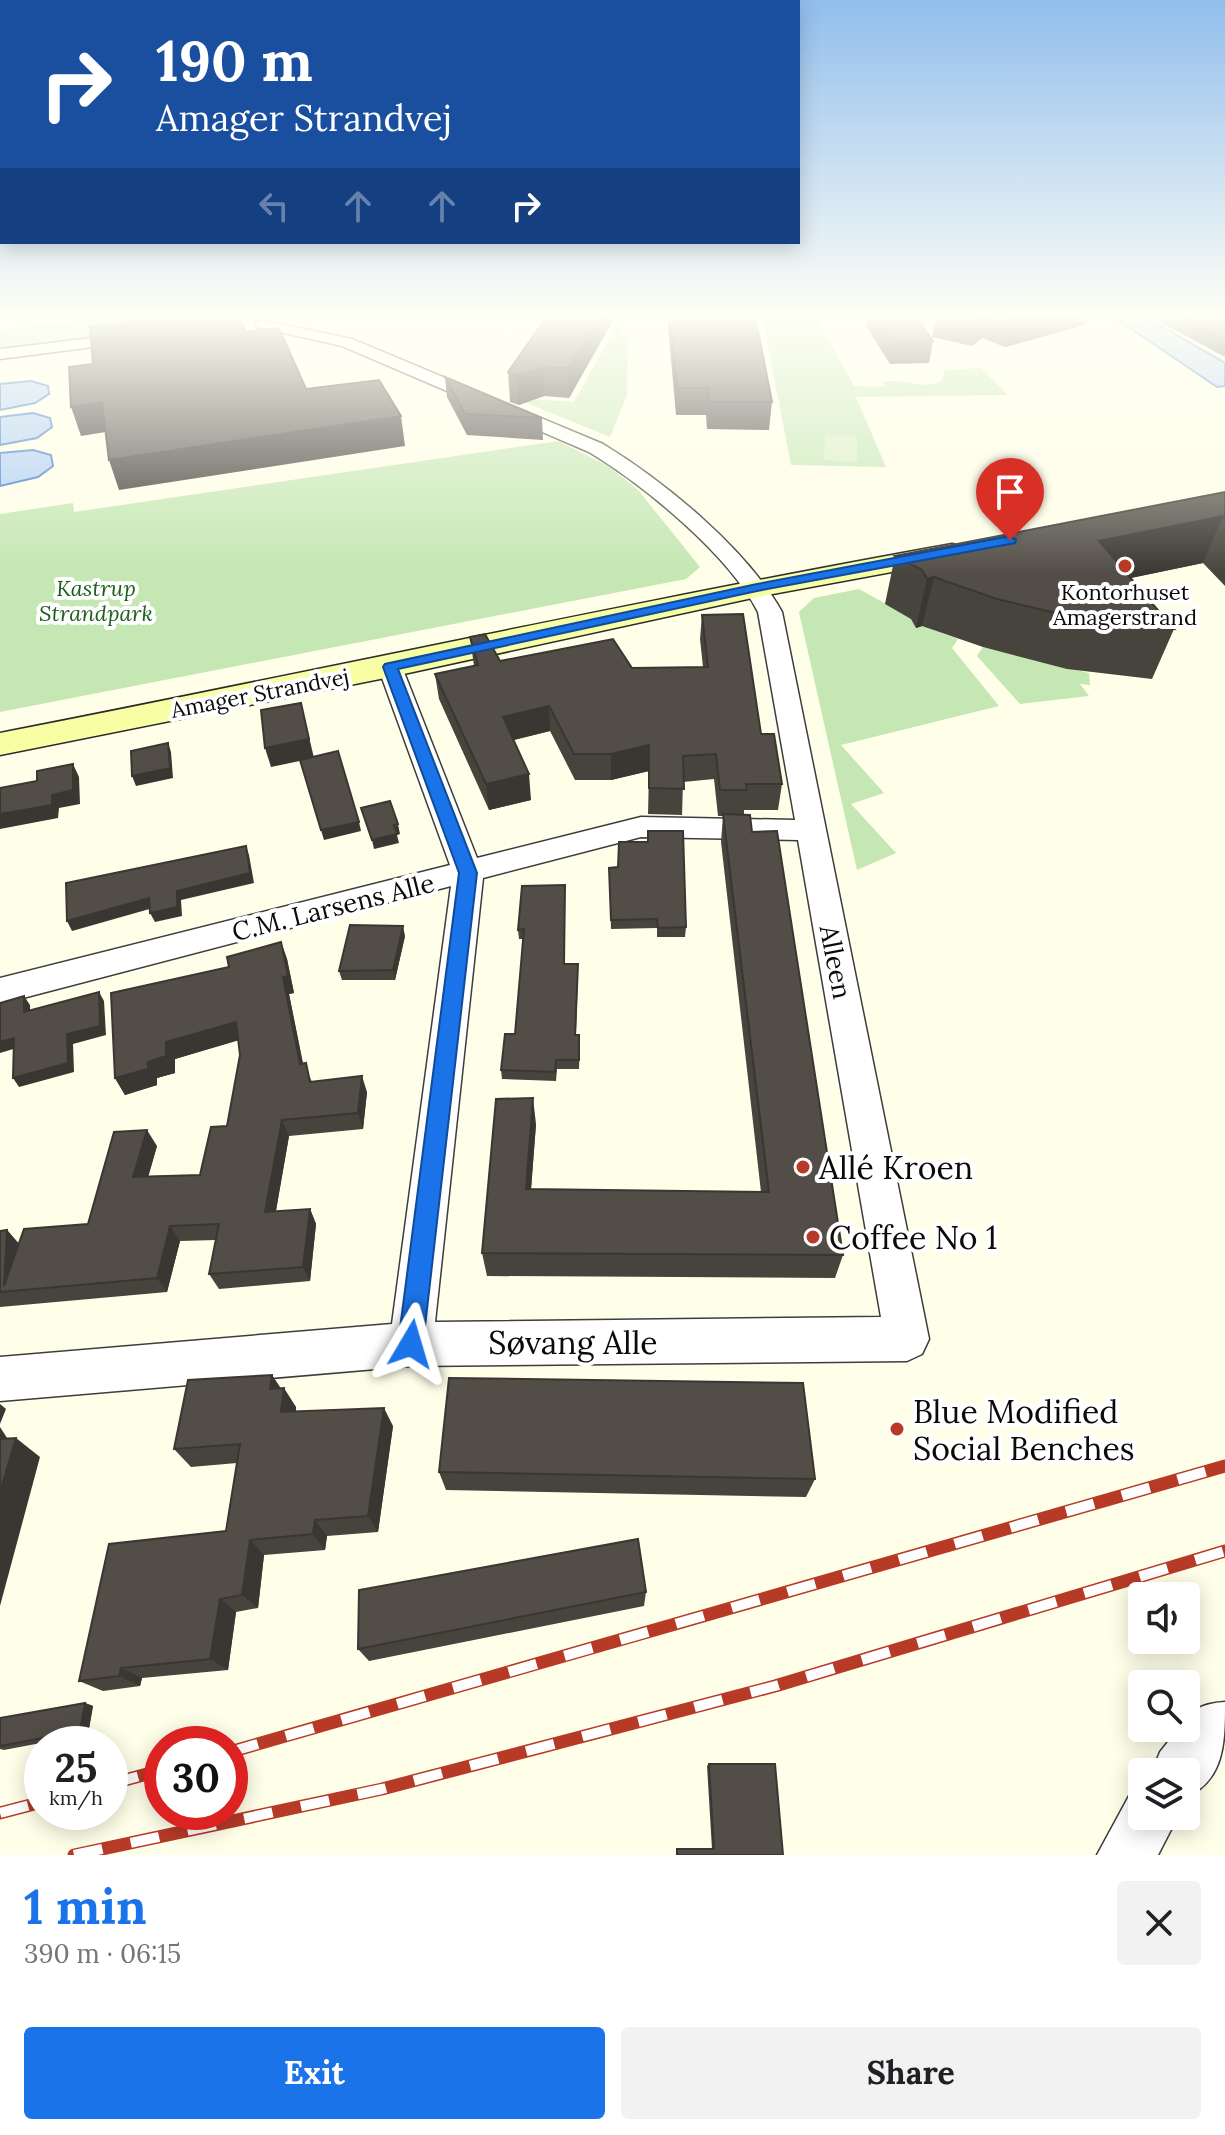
<!DOCTYPE html>
<html lang="en">
<head>
<meta charset="utf-8">
<style>
	body { margin:0; font-family:Lora,serif; background:#f2f2f2; color:#202124; height:100vh; display:flex; flex-direction:column; font-size:30px; white-space:nowrap }
	* { box-sizing:border-box; margin:0 }
	p { font-size:26px; color:#757577 }
	.icon { flex:none; width:44px; height:44px; fill:none; stroke:currentColor; stroke-width:2; stroke-linecap:round; stroke-linejoin:round }
	.map { position:relative; height:1855px; overflow:hidden }
	.details { display:flex; flex-direction:column; background:#fff; flex:1 }
	.details>* { flex:none }
	.banner { position:absolute; left:0px; top:0px; width:800px; height:244px; box-shadow:0 4px 20px #0003; background:#1a4fa0; color:#fff; overflow:hidden }
	.buttons { position:absolute; left:1128px; top:1582px; display:grid; gap:16px }
	.buttons a { display:grid; place-items:center; width:72px; height:72px; border-radius:8px; background:#fff; box-shadow:0 4px 20px #0003; font-size:40px }
	.speed { position:absolute; left:24px; top:1726px; display:flex; gap:16px; font-size:40px; font-weight:700; text-align:center }
	.speed>* { display:grid; place-content:center; width:104px; height:104px; border-radius:50%; background:#fff; box-shadow:0 4px 20px #0003; line-height:1 }
	.speed small { font-size:20px; font-weight:400 }
	.speed .limit { border:12px solid #d22; background:#fff; color:#111 }
	.pin { position:absolute; display:grid; place-items:center; width:68px; height:68px; color:#fff; margin:-82px -34px; border-radius:50% 50% 50% 0; rotate:-45deg; box-shadow:0 0 8px #0007 }
	.pin .icon { rotate:45deg }
	.me { position:absolute; width:88px; margin:-44px; rotate:7deg; stroke-linejoin:round; filter:drop-shadow(0 0 6px #0008) }
	.turn { display:flex; align-items:center; gap:28px; height:168px; padding:0 24px; font-size:36px }
	.turn .icon { width:104px; height:104px; stroke-width:2.5 }
	.turn b { display:block; font-size:56px; line-height:68px }
	.lanes { display:flex; align-items:center; height:76px; padding:0 24px; background:#0003; justify-content:center; gap:40px; direction:ltr }
	.lanes .off { opacity:.35 }
	.round { display:grid; place-items:center; flex:none; width:84px; height:84px; border-radius:8px; background:#f2f2f2 }
	.summary { display:flex; align-items:center; justify-content:space-between; height:136px; padding:0 24px }
	h1 { font-size:48px; font-weight:700; line-height:60px; color:#1a73e8 }
	.button { display:flex; gap:16px; margin-top:auto; padding:16px 24px }
	.button a { flex:1; height:92px; border-radius:8px; background:#1a73e8; color:#fff; font-size:32px; font-weight:700; line-height:92px; text-align:center }
	.button a+a { background:#f2f2f2; color:#202124 }
	.map>svg:first-child { display:block }
	.green { fill:#c5e7b3 }
	.pitch { fill:#d8eec5 }
	.water { fill:#aecdf4; stroke:#3774ca; stroke-width:2 }
	.lines { fill:none; stroke-linecap:round; stroke-linejoin:round }
	.street-casing { stroke:#3d3d3d; stroke-width:3 }
	.secondary-casing { stroke:#2c2c2c; stroke-width:3 }
	.street { fill:#fff; fill-rule:evenodd }
	.secondary { fill:#f7fea4; fill-rule:evenodd }
	.rail-casing { stroke:#b63a26; stroke-width:13 }
	.rail { stroke:#fff; stroke-width:10; stroke-dasharray:29; stroke-linecap:butt }
	.wall { fill:#47433d }
	.shaded-wall { fill:#393732 }
	.building { fill:#524e47; stroke:#393732; stroke-width:2 }
	.route { fill:#1a73e8; stroke:#114b97; stroke-width:2 }
	.poi-dot { fill:#b63a26; stroke:#fff; stroke-width:3 }
	.labels { text-anchor:middle; dominant-baseline:central; stroke-width:8; stroke-linejoin:round; paint-order:stroke }
	.far-park-label { font-size:22px; font-style:italic; fill:#1e5f1d; stroke:#fff }
	.far-poi-label { font-size:22px; fill:#0a0a0a; stroke:#fff }
	.far-street-label { font-size:22px; fill:#0a0a0a; stroke:#fff }
	.street-label { font-size:26px; fill:#0a0a0a; stroke:#fff }
	.near-poi-label { font-size:32px; fill:#0a0a0a; stroke:#fff; text-anchor:start }
	.near-street-label { font-size:32px; fill:#0a0a0a; stroke:#fff }
</style>
</head>
<body>
<div class="map">
<svg width="1225" height="1855" viewBox="0 0 1225 1855">
	<rect width="100%" height="100%" fill="#fffee8"/>
	<!-- green -->
	<g class="green">
		<path d="M 130,315 L 187,315 L 205,323 L 0,348 L 0,330 Z"/>
		<path d="M 622,315 L 627,315 L 619,334 L 628,335 L 627,395 L 610,437 L 515,398 L 574,402 Z"/>
		<path d="M 762,315 L 815,315 L 854,386 L 884,387 L 883,382 C 903,377 920,391 941,381 L 945,370 L 981,368 L 1008,395 L 856,397 L 886,467 L 791,465 Z"/>
		<path d="M 558,441 L 610,467 L 639,491 L 700,567 L 686,579 L 0,712 L 0,514 L 73,503 L 74,512 Z"/>
		<path d="M 859,589 L 931,629 L 958,639 L 952,648 L 999,706 L 841,745 L 884,793 L 851,804 L 896,853 L 857,870 L 799,612 L 814,598 Z"/>
		<path d="M 983,647 L 1089,673 L 1090,685 L 1080,684 L 1089,696 L 1020,704 L 977,656 Z"/>
	</g>
	<!-- pitch -->
	<path class="pitch" d="M 825,435 L 857,437 L 857,462 L 824,460 Z"/>
	<!-- water -->
	<g class="water">
		<path d="M 1111,315 L 1142,315 L 1225,363 L 1225,386 L 1217,387 Z"/>
		<path d="M 31,381 L 48,386 L 49,394 L 35,403 L 0,410 L 0,384 Z"/>
		<path d="M 33,413 L 50,418 L 52,427 L 37,438 L 0,445 L 0,417 Z"/>
		<path d="M 33,450 L 51,455 L 53,466 L 38,477 L 0,486 L 0,453 Z"/>
	</g>
	<g class="lines">
		<!-- street casing -->
		<g class="street-casing">
			<g id="street">
				<path d="M 262,320 L 352,339 L 603,444 C 665,482 746,548 782,612 L 929,1339 L 922,1354 L 907,1361 L 411,1366 L 0,1401 L 0,1357 L 392,1324 L 451,886 L 0,1004 L 0,978 L 450,865 L 378,667 L 381,662 L 390,660 L 402,667 L 477,858 L 641,817 L 795,820 L 758,612 C 729,555 644,485 589,452 L 342,346 L 257,327 L 255,324 ZM 641,837 L 798,840 L 881,1317 L 435,1322 L 483,878 Z"/>
				<path d="M 135,333 L 143,338 L 140,341 L 0,359 L 0,349 Z"/>
				<path d="M 1225,1702 C 1225,1741 1225,1780 1186,1797 L 1186,1772 L 1152,1772 L 1160,1752 L 1179,1728 L 1186,1728 C 1186,1708 1208,1703 1225,1702 Z"/>
				<path d="M 1142,1790 L 1142,1816 L 1178,1816 L 1158,1855 L 1097,1855 L 1129,1796 Z"/>
			</g>
		</g>
		<!-- secondary casing -->
		<g class="secondary-casing">
			<path id="secondary" d="M 952,544 L 962,547 L 967,553 L 962,559 L 757,597 L 390,677 L 0,755 L 0,733 C 318,671 634,601 952,544 Z"/>
		</g>
		<!-- street -->
		<use href="#street" class="street"/>
		<!-- secondary -->
		<use href="#secondary" class="secondary"/>
		<!-- rail casing -->
		<g class="rail-casing">
			<g id="rail">
				<path d="M 230,1752 L 1225,1466"/>
				<path d="M 110,1784 L 162,1770"/>
				<path d="M 0,1813 L 42,1802"/>
				<path d="M 74,1855 L 382,1789 L 775,1686 L 1225,1551"/>
			</g>
		</g>
		<!-- rail -->
		<use href="#rail" class="rail"/>
	</g>
	<!-- wall -->
	<g class="wall">
		<path d="M 548,315 L 616,315 L 569,398 L 544,396 L 519,405 L 510,402 L 508,372 Z"/>
		<path d="M 669,315 L 755,315 L 772,402 L 769,430 L 707,429 L 706,415 L 676,415 L 668,326 Z"/>
		<path d="M 868,315 L 915,315 L 933,341 L 929,363 L 890,364 L 866,326 Z"/>
		<path d="M 936,315 L 1087,315 L 1084,325 L 1005,347 L 982,338 L 972,346 L 932,337 Z"/>
		<path d="M 1162,315 L 1225,315 L 1225,357 L 1160,322 Z"/>
		<path d="M 445,377 L 542,418 L 543,440 L 467,435 L 447,397 Z"/>
		<path d="M 1225,492 L 1225,586 L 1203,563 L 1131,578 L 1174,629 L 1152,679 L 1067,669 L 983,647 L 922,626 L 916,628 L 911,619 L 885,604 L 895,556 Z"/>
		<path d="M 702,615 L 761,734 L 782,784 L 778,810 L 744,810 L 744,815 L 752,832 L 843,1255 L 835,1278 L 487,1276 L 482,1253 L 536,1124 L 531,1190 L 761,1192 L 721,842 L 723,816 L 718,816 L 714,779 L 683,782 L 682,815 L 648,814 L 649,771 L 611,780 L 575,780 L 550,731 L 514,740 L 531,800 L 489,810 L 439,699 L 435,674 L 474,666 L 470,637 L 500,661 L 632,668 L 703,667 L 700,639 Z"/>
		<path d="M 609,868 L 686,927 L 685,937 L 657,937 L 657,928 L 611,929 Z"/>
		<path d="M 565,894 L 564,964 L 578,973 L 576,1035 L 580,1044 L 579,1069 L 557,1069 L 556,1081 L 502,1079 L 501,1070 L 515,1034 L 523,939 L 519,939 L 518,930 Z"/>
		<path d="M 405,936 L 395,980 L 342,980 L 339,971 Z"/>
		<path d="M 281,942 L 287,959 L 294,993 L 289,994 L 303,1063 L 312,1082 L 367,1092 L 363,1129 L 289,1136 L 276,1211 L 310,1209 L 316,1224 L 310,1281 L 219,1289 L 209,1274 L 216,1240 L 180,1241 L 167,1292 L 0,1307 L 0,1231 L 7,1230 L 19,1244 L 88,1224 L 157,1146 L 148,1176 L 200,1175 L 227,1126 L 240,1055 L 238,1040 L 175,1059 L 175,1073 L 157,1078 L 157,1085 L 125,1095 L 115,1078 L 229,967 Z"/>
		<path d="M 272,1375 L 280,1388 L 296,1407 L 296,1411 L 393,1426 L 378,1532 L 327,1536 L 325,1550 L 264,1555 L 258,1608 L 236,1612 L 228,1670 L 142,1678 L 140,1686 L 103,1691 L 79,1681 L 226,1531 L 237,1463 L 191,1467 L 174,1449 Z"/>
		<path d="M 439,1472 L 815,1479 L 806,1497 L 446,1490 Z"/>
		<path d="M 646,1592 L 644,1606 L 369,1661 L 358,1649 Z"/>
		<path d="M 85,1703 L 93,1706 L 88,1734 L 4,1750 L 0,1749 L 0,1718 Z"/>
		<path d="M 709,1764 L 783,1855 L 676,1855 L 677,1849 L 712,1849 L 707,1766 Z"/>
	</g>
	<!-- shaded-wall -->
	<g class="shaded-wall">
		<path d="M 600,315 L 616,315 L 569,398 L 568,368 Z"/>
		<path d="M 982,315 L 988,315 L 982,338 L 972,346 L 979,318 Z"/>
		<path d="M 1027,315 L 1087,315 L 1084,325 L 1005,347 L 1012,319 Z"/>
		<path d="M 543,367 L 544,396 L 519,405 L 517,376 Z"/>
		<path d="M 102,402 L 112,431 L 81,436 L 71,407 Z"/>
		<path d="M 401,416 L 405,446 L 119,490 L 109,460 Z"/>
		<path d="M 1223,516 L 1203,563 L 1082,588 L 1099,541 Z"/>
		<path d="M 934,577 L 922,626 L 916,628 L 927,579 Z"/>
		<path d="M 301,703 L 314,758 L 271,767 L 265,748 Z"/>
		<path d="M 549,706 L 550,731 L 505,742 L 503,717 Z"/>
		<path d="M 168,743 L 171,752 L 173,778 L 136,786 L 132,776 Z"/>
		<path d="M 649,745 L 649,771 L 611,780 L 611,754 Z"/>
		<path d="M 73,764 L 79,777 L 80,804 L 59,808 L 58,818 L 0,829 L 0,814 L 52,795 Z"/>
		<path d="M 529,774 L 531,800 L 489,810 L 486,784 Z"/>
		<path d="M 359,822 L 361,831 L 324,840 L 321,830 Z"/>
		<path d="M 398,824 L 400,834 L 397,835 L 399,843 L 374,849 L 372,840 Z"/>
		<path d="M 246,846 L 249,855 L 254,883 L 181,900 L 182,916 L 155,922 L 150,913 L 177,891 Z"/>
		<path d="M 149,898 L 153,908 L 72,931 L 67,921 Z"/>
		<path d="M 403,926 L 405,936 L 395,980 L 393,970 Z"/>
		<path d="M 281,942 L 287,959 L 294,993 L 289,994 L 306,1080 L 300,1064 L 283,977 Z"/>
		<path d="M 99,992 L 104,1001 L 106,1035 L 73,1044 L 74,1072 L 19,1087 L 13,1078 L 67,1034 Z"/>
		<path d="M 24,996 L 30,1005 L 30,1021 L 24,1012 Z"/>
		<path d="M 236,1022 L 243,1039 L 175,1059 L 175,1073 L 157,1078 L 157,1085 L 125,1095 L 115,1078 L 166,1042 Z"/>
		<path d="M 14,1038 L 20,1047 L 0,1053 L 0,1042 Z"/>
		<path d="M 362,1076 L 367,1092 L 363,1129 L 358,1113 Z"/>
		<path d="M 533,1098 L 536,1124 L 529,1214 L 526,1189 Z"/>
		<path d="M 282,1120 L 289,1136 L 273,1227 L 265,1212 Z"/>
		<path d="M 147,1130 L 157,1146 L 144,1192 L 133,1177 Z"/>
		<path d="M 310,1209 L 316,1224 L 310,1281 L 303,1267 Z"/>
		<path d="M 170,1226 L 180,1241 L 167,1292 L 157,1278 Z"/>
		<path d="M 7,1230 L 20,1245 L 4,1286 Z"/>
		<path d="M 272,1375 L 284,1393 L 284,1388 L 296,1407 L 294,1431 L 281,1412 L 270,1389 Z"/>
		<path d="M 0,1404 L 6,1409 L 0,1424 Z"/>
		<path d="M 384,1408 L 393,1426 L 378,1532 L 368,1516 Z"/>
		<path d="M 0,1427 L 13,1447 L 16,1438 L 40,1457 L 0,1606 Z"/>
		<path d="M 315,1520 L 327,1536 L 325,1550 L 313,1534 Z"/>
		<path d="M 250,1540 L 264,1555 L 258,1608 L 242,1595 Z"/>
		<path d="M 220,1599 L 236,1612 L 228,1670 L 210,1659 Z"/>
		<path d="M 121,1668 L 142,1678 L 140,1686 L 119,1676 Z"/>
		<path d="M 85,1703 L 93,1706 L 88,1734 L 80,1731 Z"/>
	</g>
	<!-- building -->
	<g class="building">
		<path d="M 195,315 L 239,315 L 246,332 L 279,328 L 306,389 L 379,380 L 401,416 L 109,460 L 102,402 L 71,407 L 69,367 L 93,364 L 90,327 Z"/>
		<path d="M 548,315 L 600,315 L 568,368 L 543,367 L 517,376 L 508,372 Z"/>
		<path d="M 670,315 L 755,315 L 772,402 L 709,402 L 708,388 L 677,388 Z"/>
		<path d="M 876,315 L 915,315 L 933,341 L 894,342 Z"/>
		<path d="M 1001,315 L 1027,315 L 1012,319 Z"/>
		<path d="M 1179,315 L 1225,315 L 1225,340 Z"/>
		<path d="M 445,377 L 542,418 L 465,414 Z"/>
		<path d="M 1225,492 L 1225,518 L 1223,516 L 1099,541 L 1174,629 L 1085,620 L 997,599 L 934,577 L 927,579 L 922,570 L 895,556 Z"/>
		<path d="M 743,614 L 761,734 L 774,734 L 782,784 L 746,784 L 747,790 L 720,790 L 716,754 L 683,756 L 684,789 L 649,788 L 649,745 L 611,754 L 574,754 L 549,706 L 503,717 L 529,774 L 486,784 L 435,674 L 478,665 L 470,637 L 485,634 L 500,661 L 613,639 L 632,668 L 708,667 L 702,615 Z"/>
		<path d="M 301,703 L 309,739 L 265,748 L 261,710 Z"/>
		<path d="M 168,743 L 170,768 L 132,776 L 131,751 Z"/>
		<path d="M 338,751 L 359,822 L 321,830 L 300,760 Z"/>
		<path d="M 73,764 L 73,790 L 52,795 L 52,805 L 0,814 L 0,788 L 37,781 L 37,771 Z"/>
		<path d="M 390,801 L 398,824 L 394,825 L 397,834 L 372,840 L 361,808 Z"/>
		<path d="M 723,814 L 750,815 L 752,832 L 777,831 L 843,1255 L 482,1253 L 496,1099 L 533,1098 L 526,1189 L 769,1192 Z"/>
		<path d="M 648,831 L 683,831 L 686,927 L 658,928 L 657,919 L 611,920 L 609,868 L 618,867 L 619,842 L 648,842 Z"/>
		<path d="M 246,846 L 250,873 L 177,891 L 177,907 L 150,913 L 149,898 L 67,921 L 66,883 Z"/>
		<path d="M 565,885 L 564,964 L 578,964 L 575,1035 L 579,1035 L 579,1060 L 556,1060 L 555,1072 L 501,1070 L 505,1034 L 515,1034 L 524,929 L 518,930 L 522,886 Z"/>
		<path d="M 350,925 L 403,926 L 393,970 L 339,971 Z"/>
		<path d="M 281,942 L 288,976 L 283,977 L 300,1064 L 306,1063 L 310,1082 L 362,1076 L 358,1113 L 282,1120 L 265,1212 L 310,1209 L 303,1267 L 209,1274 L 219,1224 L 170,1226 L 157,1278 L 0,1292 L 0,1231 L 7,1230 L 4,1286 L 24,1229 L 88,1224 L 114,1132 L 147,1130 L 133,1177 L 200,1175 L 211,1127 L 227,1126 L 240,1055 L 236,1022 L 166,1042 L 166,1056 L 148,1062 L 148,1069 L 115,1078 L 111,993 L 229,967 L 227,957 Z"/>
		<path d="M 99,992 L 100,1026 L 67,1034 L 68,1063 L 13,1078 L 14,1038 L 0,1042 L 0,1003 L 24,996 L 24,1012 Z"/>
		<path d="M 272,1375 L 270,1389 L 284,1388 L 281,1412 L 384,1408 L 368,1516 L 315,1520 L 313,1534 L 250,1540 L 242,1595 L 220,1599 L 210,1659 L 121,1668 L 119,1676 L 79,1681 L 109,1544 L 226,1531 L 240,1444 L 174,1449 L 188,1380 Z"/>
		<path d="M 449,1378 L 803,1383 L 815,1479 L 439,1472 Z"/>
		<path d="M 16,1438 L 0,1492 L 0,1439 Z"/>
		<path d="M 638,1539 L 646,1592 L 358,1649 L 359,1590 Z"/>
		<path d="M 85,1703 L 80,1731 L 0,1746 L 0,1718 Z"/>
		<path d="M 709,1764 L 775,1764 L 783,1855 L 677,1855 L 677,1849 L 714,1849 Z"/>
	</g>
	<!-- sky -->
	<linearGradient id="sky" x2="0" y2="1"><stop stop-color="#91beed"/><stop offset="0.55" stop-color="#fffff5"/><stop offset="1" stop-color="#fffff5" stop-opacity="0"/></linearGradient>
	<rect width="1225" height="575" fill="url(#sky)"/>
	<!-- route -->
	<path class="route" d="M 1010,536 L 1016,540 L 1015,543 L 757,591 L 398,669 L 477,873 L 423,1344 L 419,1353 L 411,1356 L 402,1353 L 398,1344 L 459,873 L 383,667 L 385,664 L 757,584 Z"/>
	<!-- markers -->
	<g class="poi-dot">
		<circle cx="1125" cy="566" r="8"/>
		<circle cx="803" cy="1167" r="8"/>
		<circle cx="813" cy="1237" r="8"/>
		<circle cx="897" cy="1429" r="8"/>
	</g>
	<g class="labels">
		<!-- far-park labels -->
		<g class="far-park-label">
			<text x="96" y="588">Kastrup<tspan x="96" dy="25">Strandpark</tspan></text>
		</g>
		<!-- far-poi labels -->
		<g class="far-poi-label">
			<text x="1125" y="592">Kontorhuset<tspan x="1125" dy="25">Amagerstrand</tspan></text>
		</g>
		<!-- far-street labels -->
		<g class="far-street-label">
			<text transform="translate(260 693) rotate(-11)">Amager Strandvej</text>
		</g>
		<!-- street labels -->
		<g class="street-label">
			<text transform="translate(333 907) rotate(-14)">C.M. Larsens Alle</text>
			<text transform="translate(836 962) rotate(79)">Alleen</text>
		</g>
		<!-- near-poi labels -->
		<g class="near-poi-label">
			<text x="819" y="1167">Allé Kroen</text>
			<text x="829" y="1237">Coffee No 1</text>
			<text x="913" y="1411">Blue Modified<tspan x="913" dy="37">Social Benches</tspan></text>
		</g>
		<!-- near-street labels -->
		<g class="near-street-label">
			<text x="573" y="1342">Søvang Alle</text>
		</g>
	</g>
</svg>
<div class="buttons">
<a><svg class="icon" aria-label="sound" viewBox="0 0 24 24"><path d="M4 9h4l5-4v14l-5-4H4zM17 9q2 3 0 6"/></svg></a>
<a><svg class="icon" aria-label="search" viewBox="0 0 24 24"><circle cx="10" cy="10" r="6"/><path d="M15 15l6 6"/></svg></a>
<a><svg class="icon" aria-label="layers" viewBox="0 0 24 24"><path d="M12 4l9 5-9 5-9-5zM3 14l9 5 9-5"/></svg></a>
</div>
<div class="speed"><div>25<small>km/h</small></div><div class="limit">30</div></div>
<div class="pin" style="left:1010px;top:540px;background:#d93025"><svg class="icon" aria-label="arrive" viewBox="0 0 24 24"><path d="M6 21V4h12l-3 4 3 4H6"/></svg></div>
<svg class="me" style="left:411px;top:1344px" viewBox="-20 -20 40 40"><path d="M0-17L14 15 0 8-14 15z" fill="#1a73e8" stroke="#fff" stroke-width="4"/></svg>
<div class="banner">
<div class="turn"><svg class="icon" aria-label="right" viewBox="0 0 24 24"><path d="M7 20v-9h11M14 6l5 5-5 5"/></svg><div><b>190 m</b>Amager Strandvej</div></div>
<div class="lanes"><svg class="icon off" aria-label="left" viewBox="0 0 24 24"><path d="M17 20v-9H6M10 6l-5 5 5 5"/></svg><svg class="icon off" aria-label="ahead" viewBox="0 0 24 24"><path d="M12 20V5M6 11l6-6 6 6"/></svg><svg class="icon off" aria-label="ahead" viewBox="0 0 24 24"><path d="M12 20V5M6 11l6-6 6 6"/></svg><svg class="icon" aria-label="right" viewBox="0 0 24 24"><path d="M7 20v-9h11M14 6l5 5-5 5"/></svg></div>
</div>
</div>
<section class="details">
<div class="summary"><div><h1>1 min</h1><p>390 m · 06:15</p></div><a class="round"><svg class="icon" aria-label="close" viewBox="0 0 24 24"><path d="M6 6l12 12M18 6L6 18"/></svg></a></div>
<div class="button"><a>Exit</a><a>Share</a></div>
</section>
</body>
</html>
